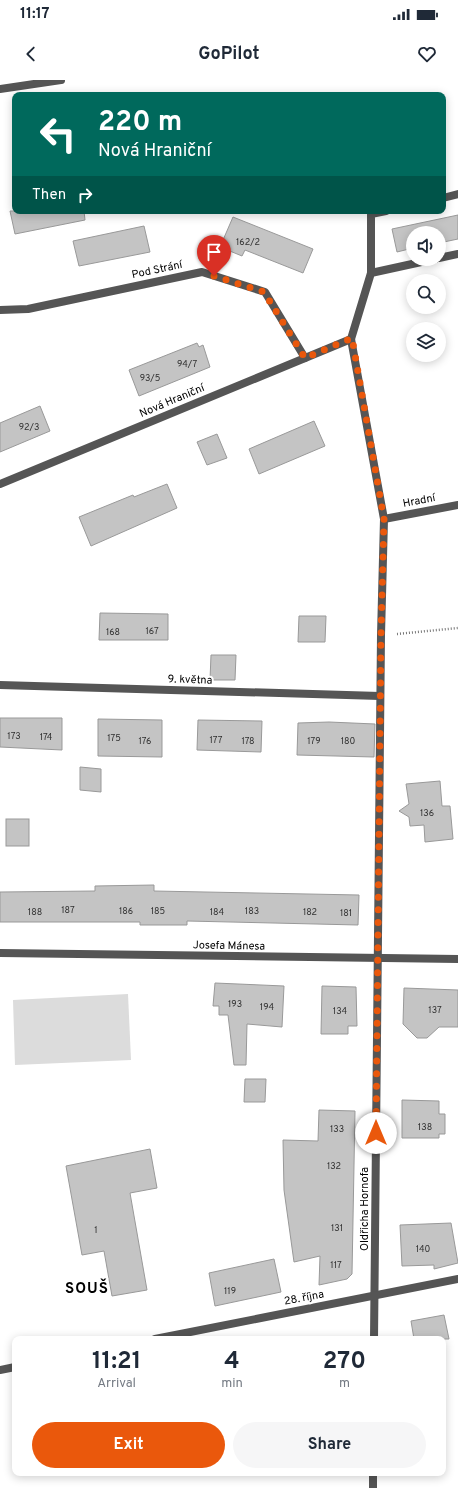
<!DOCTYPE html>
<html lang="en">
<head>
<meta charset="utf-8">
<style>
	body { margin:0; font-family:Overpass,sans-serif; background:#f6f6f7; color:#1f2937; height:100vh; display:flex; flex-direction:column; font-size:15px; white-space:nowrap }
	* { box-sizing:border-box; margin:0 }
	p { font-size:13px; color:#747a83 }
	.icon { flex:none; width:22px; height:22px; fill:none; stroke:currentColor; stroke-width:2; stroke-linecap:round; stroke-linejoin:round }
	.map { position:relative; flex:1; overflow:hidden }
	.sheet { position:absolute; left:12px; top:1256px; width:434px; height:140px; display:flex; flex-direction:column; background:#fff; border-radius:8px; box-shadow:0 2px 10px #0003 }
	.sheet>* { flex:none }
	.top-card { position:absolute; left:12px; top:12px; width:434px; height:122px; border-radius:8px; box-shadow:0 2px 10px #0003; background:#00695c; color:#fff; overflow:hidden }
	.buttons { position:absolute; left:406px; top:146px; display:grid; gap:8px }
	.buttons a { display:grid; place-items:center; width:40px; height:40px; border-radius:50%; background:#fff; box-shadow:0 2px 10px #0003; font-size:20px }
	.pin { position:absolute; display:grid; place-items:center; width:34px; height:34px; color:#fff; margin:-41px -17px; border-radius:50% 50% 50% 0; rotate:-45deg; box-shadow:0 0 4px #0007 }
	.pin .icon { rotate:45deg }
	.me { position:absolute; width:44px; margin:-22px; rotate:0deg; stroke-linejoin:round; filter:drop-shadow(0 0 3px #0008) }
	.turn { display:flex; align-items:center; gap:14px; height:84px; padding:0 20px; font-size:18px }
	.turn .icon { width:52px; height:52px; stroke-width:2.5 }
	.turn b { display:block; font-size:28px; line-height:34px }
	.then { display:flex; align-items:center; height:38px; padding:0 20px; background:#0003; gap:8px; font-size:15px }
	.eta { display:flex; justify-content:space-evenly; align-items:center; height:68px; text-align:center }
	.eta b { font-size:24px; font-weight:700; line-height:28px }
	.action { display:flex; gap:8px; margin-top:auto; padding:8px 20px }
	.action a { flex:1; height:46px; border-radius:24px; background:#ea580c; color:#fff; font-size:16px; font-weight:700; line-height:46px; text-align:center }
	.action a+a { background:#f6f6f7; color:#1f2937 }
	.status { display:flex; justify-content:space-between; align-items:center; height:28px; padding:0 20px; background:#fff; direction:ltr }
	.status svg { height:11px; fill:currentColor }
	header { display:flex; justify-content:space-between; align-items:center; height:52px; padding:0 20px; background:#fff; font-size:18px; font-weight:700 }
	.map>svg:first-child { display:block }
	.green { fill:#dcdcdc }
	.building { fill:#c4c4c4; stroke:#999 }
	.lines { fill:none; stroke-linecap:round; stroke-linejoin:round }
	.path { stroke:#777; stroke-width:2.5; stroke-dasharray:1 2; stroke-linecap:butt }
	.lane { stroke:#555; stroke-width:8 }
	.street { stroke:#555; stroke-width:8 }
	.route { stroke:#ea580c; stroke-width:7; stroke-dasharray:0 12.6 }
	.labels { text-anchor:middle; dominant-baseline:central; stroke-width:4; stroke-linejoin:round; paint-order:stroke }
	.number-label { font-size:9px; fill:#313131 }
	.street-label { font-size:11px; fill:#000; stroke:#fff }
	.district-label { font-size:15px; font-weight:bold; letter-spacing:1px; fill:#000; stroke:#fff }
</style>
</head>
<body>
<div class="status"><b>11:17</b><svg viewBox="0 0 49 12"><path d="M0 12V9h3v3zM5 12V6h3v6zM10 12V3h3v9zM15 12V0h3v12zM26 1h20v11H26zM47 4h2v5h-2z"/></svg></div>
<header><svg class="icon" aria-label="back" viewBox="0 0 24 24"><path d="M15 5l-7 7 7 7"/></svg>GoPilot<svg class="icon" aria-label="heart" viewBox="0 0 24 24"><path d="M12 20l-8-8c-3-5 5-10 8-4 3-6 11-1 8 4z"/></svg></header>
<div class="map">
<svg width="458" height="1408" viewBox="0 0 458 1408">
	<rect width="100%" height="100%" fill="#fff"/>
	<!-- green -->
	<path class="green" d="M 128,914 L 131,980 L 15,985 L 13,920 Z"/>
	<!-- building -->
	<g class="building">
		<path d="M 10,131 L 84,131 L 85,140 L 15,154 Z"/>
		<path d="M 458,135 L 458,159 L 439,163 L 439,153 L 413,153 L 413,168 L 397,172 L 392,149 Z"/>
		<path d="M 233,137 L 313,169 L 303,193 L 245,170 L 242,176 L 220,167 Z"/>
		<path d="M 144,146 L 150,172 L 79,186 L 73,161 Z"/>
		<path d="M 197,263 L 199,267 L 203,265 L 210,287 L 139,316 L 129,290 Z"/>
		<path d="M 40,326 L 50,351 L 0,372 L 0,343 Z"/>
		<path d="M 314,341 L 325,366 L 259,394 L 249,369 Z"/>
		<path d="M 217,354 L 227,378 L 207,385 L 197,362 Z"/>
		<path d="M 167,404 L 177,428 L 91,466 L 79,437 L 133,415 L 134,417 Z"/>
		<path d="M 100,533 L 168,534 L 168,560 L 99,560 Z"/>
		<path d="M 299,536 L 326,536 L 325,562 L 298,562 Z"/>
		<path d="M 211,575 L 236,575 L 235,600 L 210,600 Z"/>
		<path d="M 0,638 L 62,638 L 62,670 L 0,667 Z"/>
		<path d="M 98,639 L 162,640 L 162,677 L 98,676 Z"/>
		<path d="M 198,640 L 262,641 L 261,672 L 197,670 Z"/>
		<path d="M 329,642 L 375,644 L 374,677 L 297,675 L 298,643 Z"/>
		<path d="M 80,687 L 101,689 L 101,712 L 80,710 Z"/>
		<path d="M 440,701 L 442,726 L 450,726 L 453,759 L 425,762 L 424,745 L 410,746 L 409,737 L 399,731 L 409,724 L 406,704 Z"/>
		<rect x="6" y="739" width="23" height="27"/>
		<path d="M 154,805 L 154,811 L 359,815 L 358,845 L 187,841 L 187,845 L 140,845 L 140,842 L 0,842 L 0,812 L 95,811 L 95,806 Z"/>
		<path d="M 215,903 L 284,906 L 282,947 L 247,944 L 246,985 L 234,985 L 228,935 L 219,935 L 219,926 L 213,926 Z"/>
		<path d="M 322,906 L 356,907 L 357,946 L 348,946 L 348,954 L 321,954 Z"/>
		<path d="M 404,908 L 458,910 L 458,947 L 439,947 L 427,958 L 417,958 L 403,944 Z"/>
		<path d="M 245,999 L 266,999 L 265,1022 L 244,1022 Z"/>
		<path d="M 402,1020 L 439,1021 L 439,1034 L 445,1034 L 445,1054 L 439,1054 L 439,1058 L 402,1058 Z"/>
		<path d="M 319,1030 L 355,1031 L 352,1194 L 347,1199 L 319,1205 L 320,1176 L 294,1182 L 284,1110 L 283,1060 L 318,1061 Z"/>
		<path d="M 150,1069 L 157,1108 L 130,1113 L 147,1210 L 112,1216 L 104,1171 L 82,1175 L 66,1086 Z"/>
		<path d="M 451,1143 L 458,1183 L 434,1189 L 434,1185 L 402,1186 L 400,1145 Z"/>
		<path d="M 274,1179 L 281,1212 L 215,1226 L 209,1193 Z"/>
		<path d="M 444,1235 L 449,1259 L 414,1259 L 411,1241 Z"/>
	</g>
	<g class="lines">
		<!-- path -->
		<path class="path" d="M 397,554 L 458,548"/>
		<!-- lane -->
		<g class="lane">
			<path d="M 443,118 L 458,114"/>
			<path d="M 439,178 L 458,174"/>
			<path d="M 371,193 L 371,134 L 386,131"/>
			<path d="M 351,259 L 371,193 L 435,179"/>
		</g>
		<!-- street -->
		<g class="street">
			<path d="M 0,9 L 61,0"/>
			<path d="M 0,230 L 28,229 L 202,192 L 265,212 L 305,278"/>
			<path d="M 0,404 L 351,259 L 384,439 L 381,555 L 374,1259"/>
			<path d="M 384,439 L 458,425"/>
			<path d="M 0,605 L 380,616"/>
			<path d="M 0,873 L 458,879"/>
			<path d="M 155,1259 L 458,1199"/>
			<path d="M 0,1290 L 15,1287"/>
			<path d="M 373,1408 L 373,1393"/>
		</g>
	</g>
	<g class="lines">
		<!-- route -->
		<path class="route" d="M 214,196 L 264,212 L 305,278 L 352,258 L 384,439 L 381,555 L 376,1053"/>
	</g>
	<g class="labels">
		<!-- number labels -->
		<g class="number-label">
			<text x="248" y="162">162/2</text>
			<text x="187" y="284">94/7</text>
			<text x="150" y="298">93/5</text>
			<text x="29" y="347">92/3</text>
			<text x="152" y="551">167</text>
			<text x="113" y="552">168</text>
			<text x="14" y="656">173</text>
			<text x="46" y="657">174</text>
			<text x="114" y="658">175</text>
			<text x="216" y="660">177</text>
			<text x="145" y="661">176</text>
			<text x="248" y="661">178</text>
			<text x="314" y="661">179</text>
			<text x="348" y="661">180</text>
			<text x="427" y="733">136</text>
			<text x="68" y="830">187</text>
			<text x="126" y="831">186</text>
			<text x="158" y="831">185</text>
			<text x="252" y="831">183</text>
			<text x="35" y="832">188</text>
			<text x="217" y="832">184</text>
			<text x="310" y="832">182</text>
			<text x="346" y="833">181</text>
			<text x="235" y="924">193</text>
			<text x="267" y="927">194</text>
			<text x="435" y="930">137</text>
			<text x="340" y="931">134</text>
			<text x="425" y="1047">138</text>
			<text x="337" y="1049">133</text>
			<text x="334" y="1086">132</text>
			<text x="337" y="1148">131</text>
			<text x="96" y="1150">1</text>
			<text x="423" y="1169">140</text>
			<text x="336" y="1185">117</text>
			<text x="230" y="1211">119</text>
		</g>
		<!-- street labels -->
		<g class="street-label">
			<text transform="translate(157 190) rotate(-12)">Pod Strání</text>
			<text transform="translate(172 321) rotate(-23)">Nová Hraniční</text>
			<text transform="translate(419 421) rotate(-11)">Hradní</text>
			<text transform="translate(190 600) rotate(2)">9. května</text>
			<text transform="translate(229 866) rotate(1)">Josefa Mánesa</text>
			<text transform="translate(365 1129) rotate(-90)">Oldřicha Hornofa</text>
			<text transform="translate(304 1218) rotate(-11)">28. října</text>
		</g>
		<!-- district labels -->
		<g class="district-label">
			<text x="87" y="1209">SOUŠ</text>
		</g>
	</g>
</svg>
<div class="buttons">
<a><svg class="icon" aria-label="sound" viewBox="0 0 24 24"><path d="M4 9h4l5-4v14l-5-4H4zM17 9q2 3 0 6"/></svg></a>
<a><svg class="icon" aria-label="search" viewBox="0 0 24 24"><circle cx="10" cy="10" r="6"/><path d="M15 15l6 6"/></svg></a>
<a><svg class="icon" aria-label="layers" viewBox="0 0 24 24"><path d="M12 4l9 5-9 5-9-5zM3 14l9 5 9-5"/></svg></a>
</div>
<div class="pin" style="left:214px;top:196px;background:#d93025"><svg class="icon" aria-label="arrive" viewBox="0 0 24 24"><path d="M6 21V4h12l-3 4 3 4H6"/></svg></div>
<svg class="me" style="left:376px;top:1053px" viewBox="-20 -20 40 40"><circle r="19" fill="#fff"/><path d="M0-13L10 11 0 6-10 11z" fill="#ea580c"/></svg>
<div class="top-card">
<div class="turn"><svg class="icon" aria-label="left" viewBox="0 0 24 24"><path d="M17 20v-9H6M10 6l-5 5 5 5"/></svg><div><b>220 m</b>Nová Hraniční</div></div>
<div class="then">Then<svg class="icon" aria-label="right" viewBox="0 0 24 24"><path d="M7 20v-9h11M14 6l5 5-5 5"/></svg></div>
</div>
<section class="sheet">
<div class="eta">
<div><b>11:21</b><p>Arrival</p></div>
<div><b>4</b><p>min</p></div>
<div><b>270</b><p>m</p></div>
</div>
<div class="action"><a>Exit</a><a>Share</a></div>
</section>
</div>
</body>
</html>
